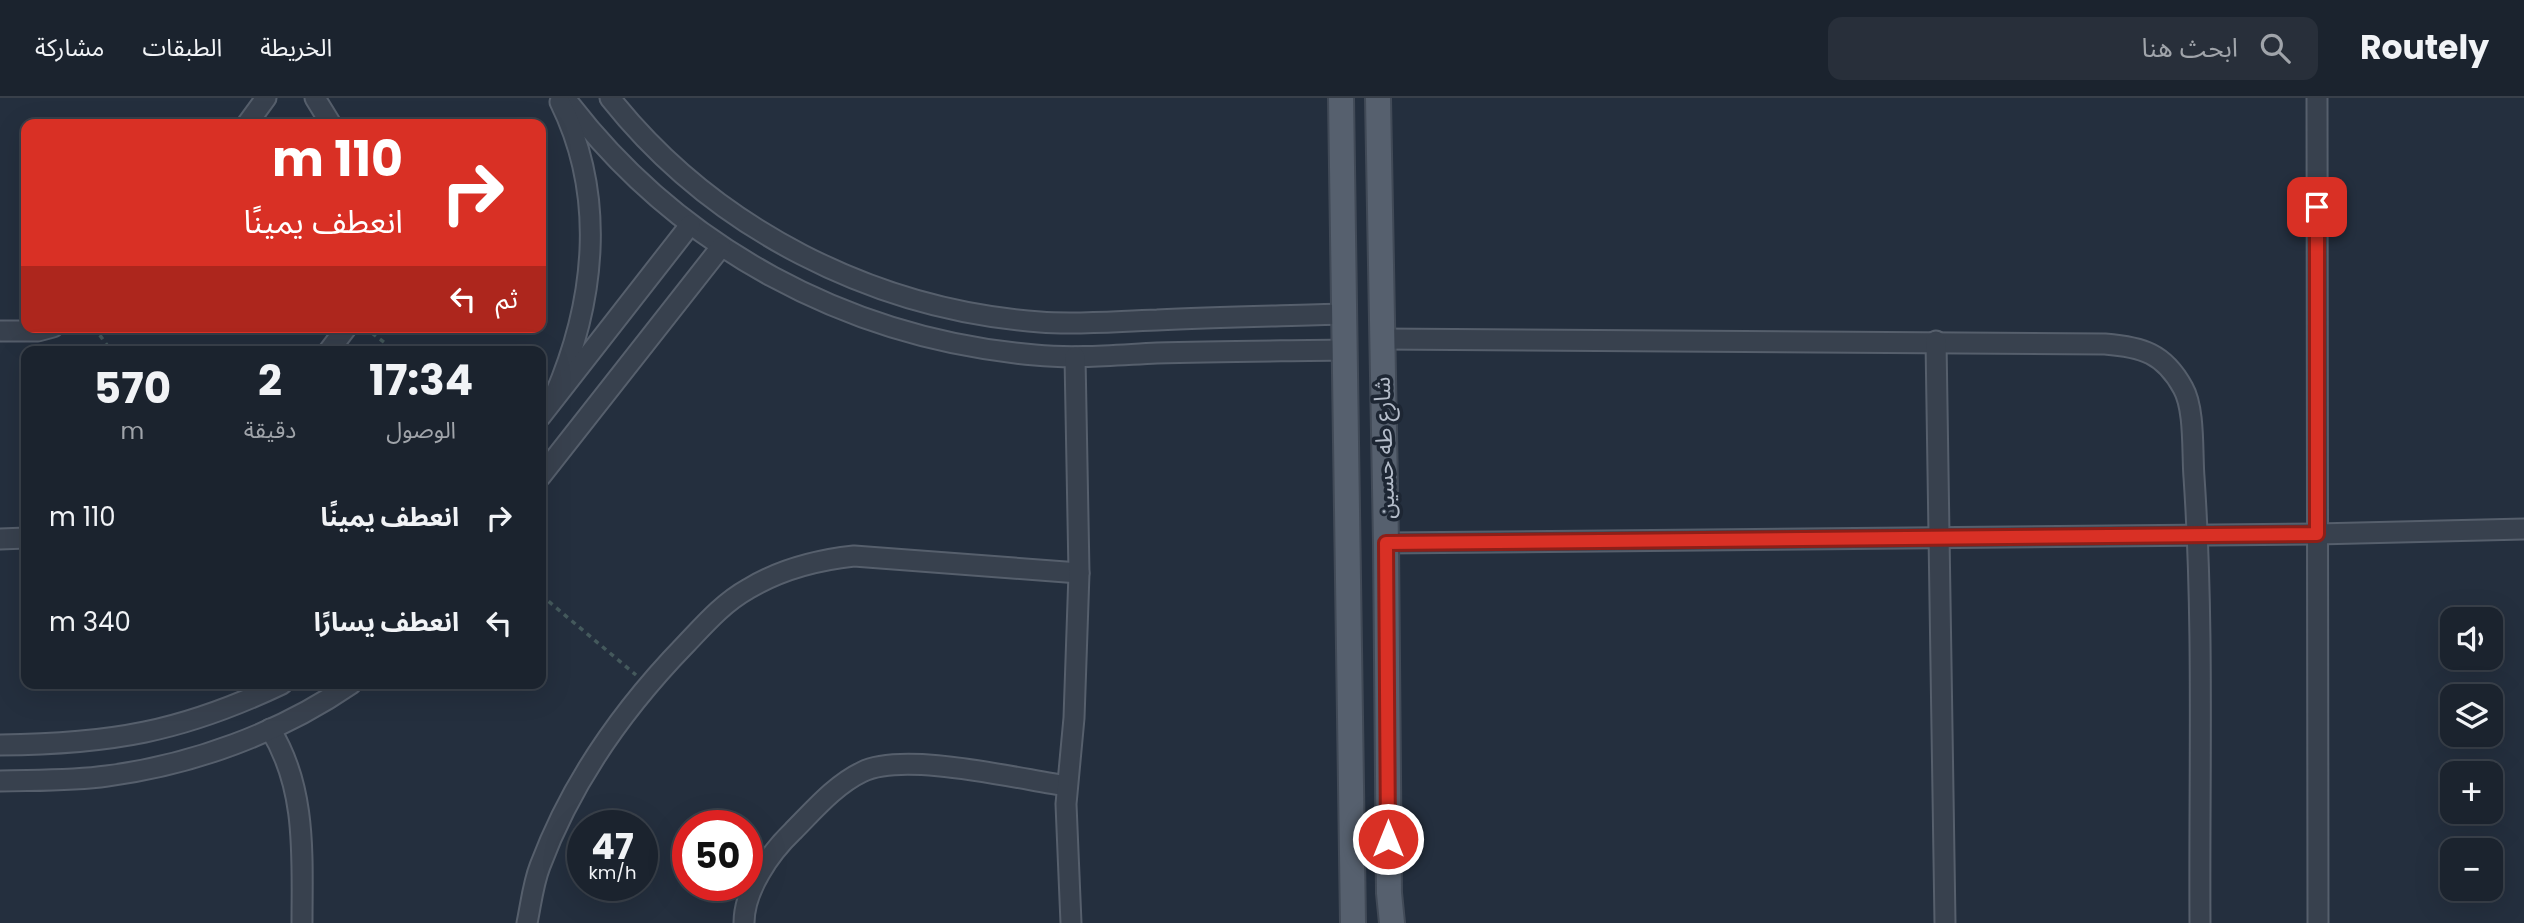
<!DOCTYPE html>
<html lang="ar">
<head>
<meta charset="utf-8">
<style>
	body { margin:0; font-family:Poppins,"Noto Sans Arabic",sans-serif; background:#282f3a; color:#f1f3f6; direction:rtl; height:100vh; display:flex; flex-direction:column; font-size:26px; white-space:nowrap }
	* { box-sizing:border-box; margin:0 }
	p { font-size:23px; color:#a0a4aa }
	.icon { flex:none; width:38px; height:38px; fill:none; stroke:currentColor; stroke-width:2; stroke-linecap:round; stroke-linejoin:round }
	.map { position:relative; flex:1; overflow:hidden; direction:ltr }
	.side { position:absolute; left:21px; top:248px; width:525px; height:343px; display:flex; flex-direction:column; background:#1b232e; border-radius:14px; box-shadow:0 7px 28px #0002,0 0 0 2px #39404a; direction:rtl }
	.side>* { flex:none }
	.hud { position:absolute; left:21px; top:21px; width:525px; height:214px; border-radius:14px; box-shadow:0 7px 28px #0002,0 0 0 2px #39404a; direction:rtl; background:#d93025; color:#fff; overflow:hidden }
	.controls { position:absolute; left:2440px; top:509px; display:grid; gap:14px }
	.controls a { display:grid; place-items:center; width:63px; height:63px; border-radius:14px; background:#1b232e; box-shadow:0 7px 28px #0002,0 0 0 2px #39404a; font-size:35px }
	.speed { position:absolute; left:567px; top:712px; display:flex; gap:14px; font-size:35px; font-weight:700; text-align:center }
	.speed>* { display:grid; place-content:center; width:91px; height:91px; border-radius:50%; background:#1b232e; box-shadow:0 7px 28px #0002,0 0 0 2px #39404a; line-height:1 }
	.speed small { font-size:18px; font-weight:400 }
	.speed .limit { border:10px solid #d22; background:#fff; color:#111 }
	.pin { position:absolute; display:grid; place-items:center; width:60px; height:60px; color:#fff; margin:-30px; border-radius:14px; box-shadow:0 4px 10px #0006 }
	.me { position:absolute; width:77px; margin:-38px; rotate:0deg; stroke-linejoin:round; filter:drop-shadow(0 0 5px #0008) }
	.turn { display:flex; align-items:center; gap:24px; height:147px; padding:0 28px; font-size:32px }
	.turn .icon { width:91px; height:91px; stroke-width:2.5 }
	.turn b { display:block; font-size:49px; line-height:60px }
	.then { display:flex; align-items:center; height:66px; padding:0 28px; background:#0003; gap:14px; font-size:26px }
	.eta { display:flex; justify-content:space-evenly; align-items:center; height:119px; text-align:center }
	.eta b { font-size:42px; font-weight:700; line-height:49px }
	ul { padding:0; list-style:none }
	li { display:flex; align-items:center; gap:21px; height:105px; padding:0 28px }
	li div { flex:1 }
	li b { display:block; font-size:26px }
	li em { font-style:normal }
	header { display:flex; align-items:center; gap:42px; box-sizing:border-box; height:98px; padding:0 35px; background:#1b232e; border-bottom:2px solid #39404a }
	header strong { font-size:33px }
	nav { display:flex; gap:38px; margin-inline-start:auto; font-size:24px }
	.search { width:490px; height:63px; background:#282f3a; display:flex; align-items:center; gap:18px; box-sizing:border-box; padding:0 24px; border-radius:14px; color:#a0a4aa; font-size:26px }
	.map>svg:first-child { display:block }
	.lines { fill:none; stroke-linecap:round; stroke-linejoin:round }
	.minor-casing { stroke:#565f6c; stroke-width:23 }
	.major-casing { stroke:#414a57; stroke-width:28 }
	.path { stroke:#44595c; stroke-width:3.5; stroke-dasharray:5 5; stroke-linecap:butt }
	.minor { stroke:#38414e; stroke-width:19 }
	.major { stroke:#56606e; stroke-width:24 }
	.route-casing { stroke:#8d1f18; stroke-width:18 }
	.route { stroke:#d93025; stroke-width:12 }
	.labels { text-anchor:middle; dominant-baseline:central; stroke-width:7; stroke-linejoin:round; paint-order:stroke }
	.street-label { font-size:23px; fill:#b4bcc9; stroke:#1d2633 }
</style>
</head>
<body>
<header>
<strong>Routely</strong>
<div class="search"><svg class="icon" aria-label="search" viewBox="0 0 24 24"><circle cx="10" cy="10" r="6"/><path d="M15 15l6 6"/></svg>ابحث هنا</div>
<nav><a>الخريطة</a><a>الطبقات</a><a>مشاركة</a></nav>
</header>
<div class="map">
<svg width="2524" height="825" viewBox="0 0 2524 825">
	<rect width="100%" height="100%" fill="#242f3e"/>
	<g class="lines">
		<!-- minor casing -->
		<g class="minor-casing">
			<g id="minor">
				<path d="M 315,0 L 331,26"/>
				<path d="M 565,0 C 678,150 849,241 1035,257 C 1076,261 1116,257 1157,255 C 1219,253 1281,253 1343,252"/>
				<path d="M 610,0 C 714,131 874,212 1040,224 C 1079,227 1118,223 1157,222 C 1219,219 1281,218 1343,216"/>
				<path d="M 2317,0 L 2318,825"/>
				<path d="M 247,26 L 266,0"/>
				<path d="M 0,233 L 38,233 L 53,229"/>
				<path d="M 1381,241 L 2105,246 C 2142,249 2164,255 2183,290 C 2195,311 2192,355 2194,379 C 2204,527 2199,677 2200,825"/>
				<path d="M 1936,243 L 1945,825"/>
				<path d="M 328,254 L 347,229"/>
				<path d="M 554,299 C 595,205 607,99 560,4"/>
				<path d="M 541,318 L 690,127"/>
				<path d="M 541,378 L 721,149"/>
				<path d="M 0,441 L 26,440"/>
				<path d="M 1386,445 L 2317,436 L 2524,431"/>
				<path d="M 270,631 C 307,690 302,758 302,825"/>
				<path d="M 0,647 C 110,646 181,634 282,586"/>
				<path d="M 0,683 C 36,682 72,683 107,678 C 192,667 280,635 351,586"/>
				<path d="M 527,825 C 531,806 533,786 540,768 C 571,685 624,610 685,547 C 705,526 723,505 748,491 C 781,471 817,462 854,458 L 1079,475"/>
				<path d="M 744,825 C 744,792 770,755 793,733 C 814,712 835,687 862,674 C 904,653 1018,681 1067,688"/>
				<path d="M 1071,825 L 1066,706 L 1074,620 L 1079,475 L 1075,259"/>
			</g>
		</g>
		<!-- major casing -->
		<g class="major-casing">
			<g id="major">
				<path d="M 1341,0 L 1353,825"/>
				<path d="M 1378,0 L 1386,445 L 1389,795 L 1392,825"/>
			</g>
		</g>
		<!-- path -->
		<g class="path">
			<path d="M 94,229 L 112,254"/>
			<path d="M 364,229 L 397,254"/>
			<path d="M 541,497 L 636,577"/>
		</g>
		<!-- minor -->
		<use href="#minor" class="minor"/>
		<!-- major -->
		<use href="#major" class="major"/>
	</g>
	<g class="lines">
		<!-- route casing -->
		<g class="route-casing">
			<path id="route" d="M 1388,741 L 1386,445 L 2317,436 L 2317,109"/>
		</g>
		<!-- route -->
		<use href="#route" class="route"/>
	</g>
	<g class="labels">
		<!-- street labels -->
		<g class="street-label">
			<text transform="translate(1384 350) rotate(-92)">شارع طه حسين</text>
		</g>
	</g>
</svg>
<div class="controls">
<a><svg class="icon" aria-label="sound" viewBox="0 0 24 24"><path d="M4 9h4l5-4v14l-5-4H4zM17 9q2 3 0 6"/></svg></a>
<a><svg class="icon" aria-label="layers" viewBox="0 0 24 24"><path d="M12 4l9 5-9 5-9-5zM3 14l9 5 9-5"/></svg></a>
<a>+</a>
<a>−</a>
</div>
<div class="speed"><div>47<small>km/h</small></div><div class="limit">50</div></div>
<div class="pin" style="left:2317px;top:109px;background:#d93025"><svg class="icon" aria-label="arrive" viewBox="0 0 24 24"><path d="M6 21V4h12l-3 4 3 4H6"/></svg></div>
<svg class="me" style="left:1388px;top:741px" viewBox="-20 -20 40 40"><circle r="17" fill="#d93025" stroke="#fff" stroke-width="3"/><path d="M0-11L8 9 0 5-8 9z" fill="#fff"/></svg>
<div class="hud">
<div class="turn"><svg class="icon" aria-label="right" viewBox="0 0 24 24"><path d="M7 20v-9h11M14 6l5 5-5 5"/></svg><div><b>110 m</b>انعطف يمينًا</div></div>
<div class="then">ثم<svg class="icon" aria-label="left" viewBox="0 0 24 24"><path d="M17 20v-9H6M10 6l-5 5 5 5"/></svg></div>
</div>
<section class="side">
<div class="eta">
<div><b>17:34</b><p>الوصول</p></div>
<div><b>2</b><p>دقيقة</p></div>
<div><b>570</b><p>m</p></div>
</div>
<ul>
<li><svg class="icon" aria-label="right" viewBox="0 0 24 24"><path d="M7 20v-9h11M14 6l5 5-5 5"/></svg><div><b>انعطف يمينًا</b></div><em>110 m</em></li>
<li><svg class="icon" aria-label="left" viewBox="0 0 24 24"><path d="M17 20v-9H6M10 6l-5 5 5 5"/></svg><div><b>انعطف يسارًا</b></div><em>340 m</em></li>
</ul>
</section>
</div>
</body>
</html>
